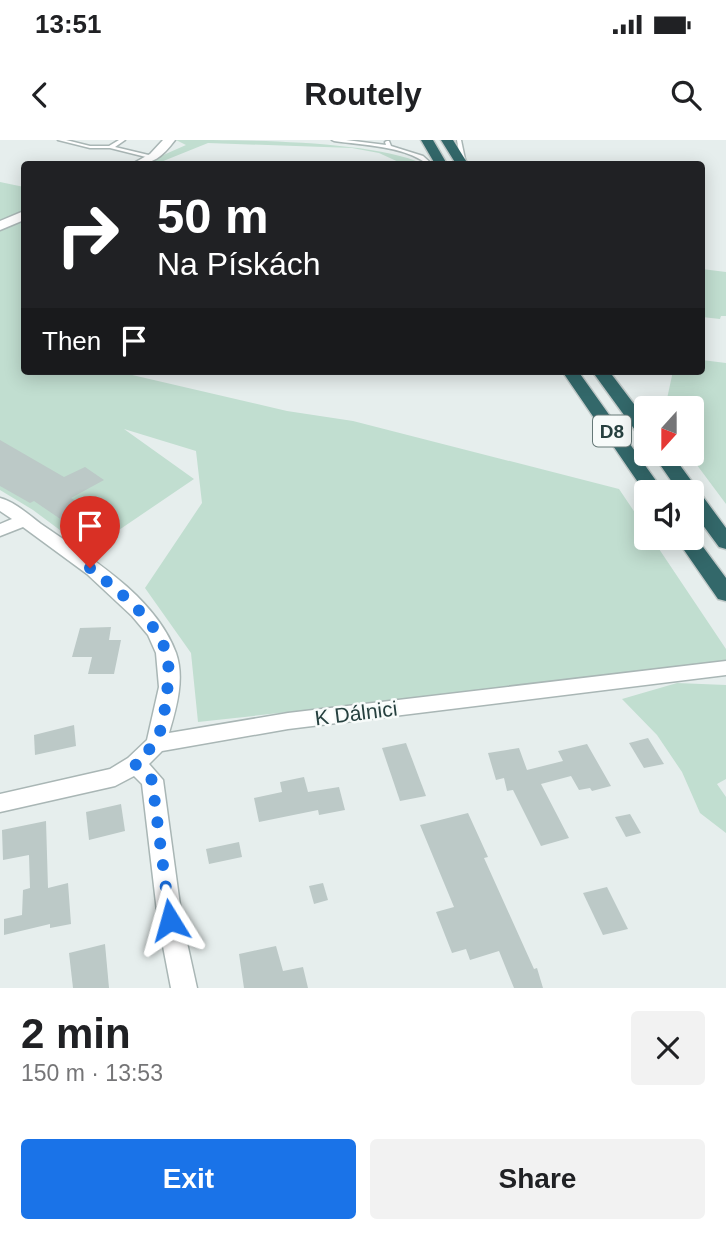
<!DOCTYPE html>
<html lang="en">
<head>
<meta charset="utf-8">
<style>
	body { margin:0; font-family:Arial,sans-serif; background:#f2f2f2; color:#202124; height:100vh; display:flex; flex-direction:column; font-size:26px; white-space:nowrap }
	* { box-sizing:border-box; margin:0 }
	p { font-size:23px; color:#757577 }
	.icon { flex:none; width:38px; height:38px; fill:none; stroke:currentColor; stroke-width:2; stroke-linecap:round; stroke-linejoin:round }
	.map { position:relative; height:848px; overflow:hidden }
	.sheet { display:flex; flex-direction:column; background:#fff; flex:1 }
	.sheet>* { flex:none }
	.hud { position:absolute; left:21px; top:21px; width:684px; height:214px; border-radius:7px; box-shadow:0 4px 18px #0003; background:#202124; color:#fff; overflow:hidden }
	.needle { width:46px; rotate:201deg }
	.tools { position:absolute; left:634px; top:256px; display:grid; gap:14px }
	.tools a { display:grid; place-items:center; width:70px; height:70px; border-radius:7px; background:#fff; box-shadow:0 4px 18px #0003; font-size:35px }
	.pin { position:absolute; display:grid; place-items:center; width:60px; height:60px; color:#fff; margin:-72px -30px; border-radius:50% 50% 50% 0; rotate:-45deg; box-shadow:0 0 7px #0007 }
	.pin .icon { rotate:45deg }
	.me { position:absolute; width:77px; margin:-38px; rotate:352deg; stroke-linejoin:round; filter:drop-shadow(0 0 5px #0008) }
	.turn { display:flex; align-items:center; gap:24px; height:147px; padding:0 21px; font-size:32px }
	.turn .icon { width:91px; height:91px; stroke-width:2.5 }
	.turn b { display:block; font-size:49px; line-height:60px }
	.then { display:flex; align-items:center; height:66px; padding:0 21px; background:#0003; gap:14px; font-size:26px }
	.round { display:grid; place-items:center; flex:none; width:74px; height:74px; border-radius:7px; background:#f2f2f2 }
	.overview { display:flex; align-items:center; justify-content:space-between; height:119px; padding:0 21px }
	h1 { font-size:42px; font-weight:800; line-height:52px }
	.button { display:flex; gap:14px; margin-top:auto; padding:14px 21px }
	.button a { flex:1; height:80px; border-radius:7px; background:#1a73e8; color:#fff; font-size:28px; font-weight:800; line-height:80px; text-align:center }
	.button a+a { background:#f2f2f2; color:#202124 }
	.status { display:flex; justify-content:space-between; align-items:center; height:49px; padding:0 35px; background:#fff; direction:ltr }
	.status svg { height:19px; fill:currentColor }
	header { display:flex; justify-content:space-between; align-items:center; height:91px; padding:0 21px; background:#fff; font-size:32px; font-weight:800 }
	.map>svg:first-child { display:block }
	.green { fill:#c1ded0 }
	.building { fill:#bcc9c7 }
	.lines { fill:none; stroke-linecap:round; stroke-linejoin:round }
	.service-casing { stroke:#a9b6b5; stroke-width:3 }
	.minor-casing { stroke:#a9b6b5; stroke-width:3 }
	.tertiary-casing { stroke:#a9b6b5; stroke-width:3 }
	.motorway-casing { stroke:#c2cac9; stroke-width:3 }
	.service { fill:#fff; fill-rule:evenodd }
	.minor { fill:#fff; fill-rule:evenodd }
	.tertiary { fill:#fff; fill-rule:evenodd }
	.motorway { fill:#33686a; fill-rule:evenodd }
	.route { stroke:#1a73e8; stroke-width:12; stroke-dasharray:0 21.6 }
	.labels { text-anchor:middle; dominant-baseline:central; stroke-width:5; stroke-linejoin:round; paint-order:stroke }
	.shield { fill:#f7fbfa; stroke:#657877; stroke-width:2 }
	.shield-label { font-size:19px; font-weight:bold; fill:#26403f }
	.street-label { font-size:21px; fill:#26403f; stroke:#f7fbfa }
</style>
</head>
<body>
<div class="status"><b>13:51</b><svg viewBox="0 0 49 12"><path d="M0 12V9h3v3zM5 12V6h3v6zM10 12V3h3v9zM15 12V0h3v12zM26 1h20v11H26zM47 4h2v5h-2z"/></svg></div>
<header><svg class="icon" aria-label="back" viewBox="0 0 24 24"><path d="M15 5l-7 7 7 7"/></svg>Routely<svg class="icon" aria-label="search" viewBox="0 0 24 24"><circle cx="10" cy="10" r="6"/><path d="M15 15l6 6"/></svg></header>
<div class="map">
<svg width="726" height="848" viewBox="0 0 726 848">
	<rect width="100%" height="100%" fill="#e6eeed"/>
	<!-- green -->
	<g class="green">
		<path d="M 176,0 C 239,0 372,0 423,24 L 403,24 L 379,13 L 352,8 L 208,3 L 156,24 L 143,24 L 186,5 Z"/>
		<path d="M 0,42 L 24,47 L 24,231 L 115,231 L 287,271 L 353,281 L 619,349 L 646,389 L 646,397 L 651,397 L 726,509 L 726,524 L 198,582 L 191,513 L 145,448 L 202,363 L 196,311 L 124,289 L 194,339 L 88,411 L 33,370 L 0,350 Z"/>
		<path d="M 702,129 L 726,132 L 726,176 L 721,176 L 720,179 L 702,177 Z"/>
		<path d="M 702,220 L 726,223 L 726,364 L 688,313 L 691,313 L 691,268 L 665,268 L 673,231 L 702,231 Z"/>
		<path d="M 677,543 L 726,545 L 726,639 L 717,644 L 726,657 L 726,693 L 700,673 L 682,632 L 657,595 L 622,559 Z"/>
	</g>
	<!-- building -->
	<g class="building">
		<path d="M 0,300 L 64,337 L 85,327 L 104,340 L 71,358 L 117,387 L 94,402 L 34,361 L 30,363 L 0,346 Z"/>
		<path d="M 111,487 L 109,500 L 121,500 L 114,534 L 88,534 L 92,517 L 72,517 L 80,488 Z"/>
		<path d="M 74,585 L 76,606 L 35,615 L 34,595 Z"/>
		<path d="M 648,598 L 664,624 L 644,628 L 629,603 Z"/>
		<path d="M 406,603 L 426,656 L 400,661 L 382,608 Z"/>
		<path d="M 587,604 L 611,646 L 592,651 L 590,648 L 579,650 L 571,636 L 541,644 L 569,698 L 541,706 L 513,650 L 507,651 L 504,638 L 496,640 L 488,613 L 519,608 L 527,630 L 563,621 L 558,611 Z"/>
		<path d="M 304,637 L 308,652 L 339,647 L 345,670 L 319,675 L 318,670 L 259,682 L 254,658 L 282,652 L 280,642 Z"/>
		<path d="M 121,664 L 125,691 L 89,700 L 86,672 Z"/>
		<path d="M 468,673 L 488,717 L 484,718 L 534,829 L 537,828 L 543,848 L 514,848 L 499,811 L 470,820 L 466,809 L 452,813 L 436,772 L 454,767 L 420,685 Z"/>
		<path d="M 630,674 L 641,693 L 626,697 L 615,677 Z"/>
		<path d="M 46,681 L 48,748 L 68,743 L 71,784 L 50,788 L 50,784 L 4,795 L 4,779 L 22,775 L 23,750 L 30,748 L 29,715 L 3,720 L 2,690 Z"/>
		<path d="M 239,702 L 242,717 L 209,724 L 206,709 Z"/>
		<path d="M 323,743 L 328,760 L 314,764 L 309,746 Z"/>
		<path d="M 607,747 L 628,789 L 603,795 L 583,753 Z"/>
		<path d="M 105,804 L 109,848 L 73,848 L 69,813 Z"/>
		<path d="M 276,806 L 283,831 L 303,827 L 308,848 L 244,848 L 239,814 Z"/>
	</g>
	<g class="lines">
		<!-- service casing -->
		<g class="service-casing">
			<g id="service">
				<path d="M 58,0 L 66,0 L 90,6 L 109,6 L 119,0 L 125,0 L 115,7 L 157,17 L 154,19 L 110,8 L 90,8 Z"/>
				<path d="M 332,0 L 346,0 L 386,5 L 385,2 L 387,1 L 389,1 L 391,6 L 423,16 L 432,24 L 427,24 C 405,6 362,5 334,1 Z"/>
				<path d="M 457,0 L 461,0 L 466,24 L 461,24 Z"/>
			</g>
		</g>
		<!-- minor casing -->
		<g class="minor-casing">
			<path id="minor" d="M 0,358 C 15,362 29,375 41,384 C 89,417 155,456 176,513 C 185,539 176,569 169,593 L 288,573 L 726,521 L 726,535 L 288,589 L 162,611 L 149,624 L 163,640 L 182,780 L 197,848 L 171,848 L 158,780 L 142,644 L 134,636 L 115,646 L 0,672 L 0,654 L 110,629 L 128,618 L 147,600 L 159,547 L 156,513 L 148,495 L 132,476 L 87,434 L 23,387 L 0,396 L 0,384 L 12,379 L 0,371 Z"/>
		</g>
		<!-- tertiary casing -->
		<g class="tertiary-casing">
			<g id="tertiary">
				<path d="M 163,0 L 175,0 C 162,17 154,24 132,24 L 150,14 Z"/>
				<path d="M 24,71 L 24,80 L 0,90 L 0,81 Z"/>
			</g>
		</g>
		<!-- motorway casing -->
		<g class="motorway-casing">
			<g id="motorway">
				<path d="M 421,0 L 433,0 L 447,24 L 435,24 Z"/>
				<path d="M 441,0 L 453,0 L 468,24 L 456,24 Z"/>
				<path d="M 562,231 L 578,231 L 664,352 L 646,352 L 646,354 Z"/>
				<path d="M 592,231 L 609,231 L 646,280 L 646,298 L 640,297 Z"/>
				<path d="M 652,313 L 671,313 L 726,388 L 726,409 L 719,407 L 691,369 L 691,352 L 679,352 Z"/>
				<path d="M 692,392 L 726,438 L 726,461 L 718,459 L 675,397 L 691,397 Z"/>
			</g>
		</g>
		<!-- service -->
		<use href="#service" class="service"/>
		<!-- minor -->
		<use href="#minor" class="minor"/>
		<!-- tertiary -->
		<use href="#tertiary" class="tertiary"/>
		<!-- motorway -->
		<use href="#motorway" class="motorway"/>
	</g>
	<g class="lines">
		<!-- route -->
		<path class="route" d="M 90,428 C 117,450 159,481 167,516 C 170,530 168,545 166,559 C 162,593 160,600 135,624 L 152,640 L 170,780"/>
	</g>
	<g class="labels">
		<!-- shield labels -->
		<rect class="shield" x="593" y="275.5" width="38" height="31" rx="5"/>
		<g class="shield-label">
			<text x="612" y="291">D8</text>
		</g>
		<!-- street labels -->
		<g class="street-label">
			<text transform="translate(356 573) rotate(-7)">K Dálnici</text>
		</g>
	</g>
</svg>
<div class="tools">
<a><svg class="needle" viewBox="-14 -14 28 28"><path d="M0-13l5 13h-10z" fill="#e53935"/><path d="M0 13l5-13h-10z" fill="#757577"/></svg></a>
<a><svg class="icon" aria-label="sound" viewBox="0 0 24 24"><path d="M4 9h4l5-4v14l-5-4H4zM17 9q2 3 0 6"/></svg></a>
</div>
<div class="pin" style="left:90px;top:428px;background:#d93025"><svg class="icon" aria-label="arrive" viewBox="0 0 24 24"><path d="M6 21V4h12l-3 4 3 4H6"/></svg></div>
<svg class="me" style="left:170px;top:780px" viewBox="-20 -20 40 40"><path d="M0-17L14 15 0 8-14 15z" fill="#1a73e8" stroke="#fff" stroke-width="4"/></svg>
<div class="hud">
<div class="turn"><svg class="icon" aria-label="right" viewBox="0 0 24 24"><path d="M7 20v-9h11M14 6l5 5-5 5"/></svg><div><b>50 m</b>Na Pískách</div></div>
<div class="then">Then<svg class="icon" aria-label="arrive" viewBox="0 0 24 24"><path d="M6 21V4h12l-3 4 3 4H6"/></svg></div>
</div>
</div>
<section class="sheet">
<div class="overview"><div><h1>2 min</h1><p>150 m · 13:53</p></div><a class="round"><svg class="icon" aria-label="close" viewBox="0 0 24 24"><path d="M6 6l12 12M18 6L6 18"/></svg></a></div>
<div class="button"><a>Exit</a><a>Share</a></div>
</section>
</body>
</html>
